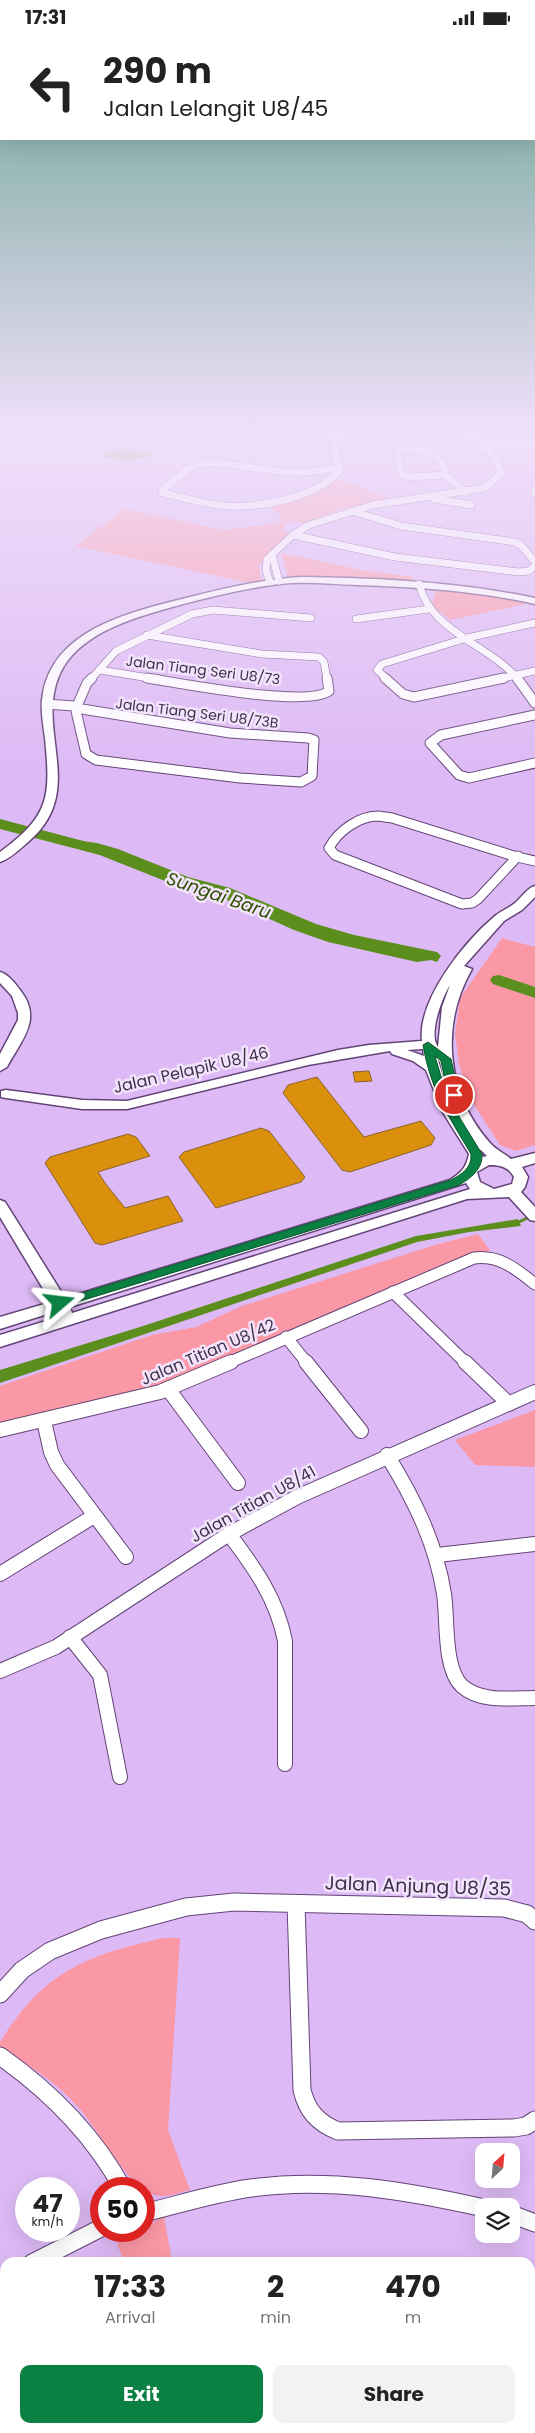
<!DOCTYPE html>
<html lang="en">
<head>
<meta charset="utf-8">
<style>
	body { margin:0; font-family:Poppins,sans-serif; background:#f2f2f2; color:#222; height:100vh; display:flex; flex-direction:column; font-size:19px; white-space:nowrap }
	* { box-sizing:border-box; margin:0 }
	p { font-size:16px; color:#767676 }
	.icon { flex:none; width:28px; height:28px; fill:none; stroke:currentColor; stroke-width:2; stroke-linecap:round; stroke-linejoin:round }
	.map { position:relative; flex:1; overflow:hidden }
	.panel { position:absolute; left:0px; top:2222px; width:535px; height:176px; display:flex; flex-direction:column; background:#fff; border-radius:15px 15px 0 0; box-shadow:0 5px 20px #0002 }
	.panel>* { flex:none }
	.banner { position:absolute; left:0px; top:0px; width:535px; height:105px; box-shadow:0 5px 20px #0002; background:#fff; color:#222; overflow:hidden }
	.needle { width:32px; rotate:26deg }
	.fabs { position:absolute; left:475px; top:2108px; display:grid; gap:10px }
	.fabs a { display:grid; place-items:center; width:45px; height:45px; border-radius:10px; background:#fff; box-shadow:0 5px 20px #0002; font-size:25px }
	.speed { position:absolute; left:15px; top:2142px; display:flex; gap:10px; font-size:25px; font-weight:700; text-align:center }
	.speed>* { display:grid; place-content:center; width:65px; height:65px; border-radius:50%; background:#fff; box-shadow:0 5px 20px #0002; line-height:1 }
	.speed small { font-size:12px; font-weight:400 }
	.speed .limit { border:8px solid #d22; background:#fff; color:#111 }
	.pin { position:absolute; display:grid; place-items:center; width:42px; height:42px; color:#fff; margin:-21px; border:2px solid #fff; border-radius:50%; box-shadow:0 1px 5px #0007 }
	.me { position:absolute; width:55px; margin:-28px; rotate:73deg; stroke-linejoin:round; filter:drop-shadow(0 0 4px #0008) }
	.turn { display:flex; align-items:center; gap:18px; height:105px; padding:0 20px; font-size:22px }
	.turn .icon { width:65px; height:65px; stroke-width:2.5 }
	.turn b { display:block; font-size:35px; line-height:42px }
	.eta { display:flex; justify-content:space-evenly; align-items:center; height:85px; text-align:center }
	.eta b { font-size:30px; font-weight:700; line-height:35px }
	.primary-button { display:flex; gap:10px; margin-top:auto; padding:10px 20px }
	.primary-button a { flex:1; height:58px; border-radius:10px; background:#0b8043; color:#fff; font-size:20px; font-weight:700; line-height:58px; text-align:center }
	.primary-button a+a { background:#f2f2f2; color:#222 }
	.status { display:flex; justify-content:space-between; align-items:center; height:35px; padding:0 25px; background:#fff; direction:ltr }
	.status svg { height:14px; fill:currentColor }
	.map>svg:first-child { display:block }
	.green { fill:#fb98a6 }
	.water { fill:#5b8e1d }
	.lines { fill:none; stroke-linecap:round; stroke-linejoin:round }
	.stream { stroke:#5b8e1d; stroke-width:3 }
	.river { fill:#5b8e1d; fill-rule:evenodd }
	.building { fill:#da8f0d; stroke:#8b622c }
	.street-far4-casing { stroke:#634477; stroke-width:8 }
	.street-far3-casing { stroke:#634477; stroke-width:11 }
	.street-far2-casing { stroke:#634477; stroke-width:13 }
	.street-far1-casing { stroke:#634477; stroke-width:16 }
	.street-casing { stroke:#634477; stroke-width:19 }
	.secondary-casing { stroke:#634477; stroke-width:3 }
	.street-far4 { stroke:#fff; stroke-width:7 }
	.street-far3 { stroke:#fff; stroke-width:9 }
	.street-far2 { stroke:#fff; stroke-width:11 }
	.street-far1 { stroke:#fff; stroke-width:14 }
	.street { stroke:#fff; stroke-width:17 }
	.secondary { fill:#fff; fill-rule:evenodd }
	.route { fill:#0b8043; stroke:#07532c }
	.labels { text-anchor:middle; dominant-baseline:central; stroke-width:5; stroke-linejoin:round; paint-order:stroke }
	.far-street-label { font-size:14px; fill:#403149; stroke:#f3e4fd }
	.street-label { font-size:16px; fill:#403149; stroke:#f3e4fd }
	.water-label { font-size:18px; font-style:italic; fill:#2f5000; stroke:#f3e4fd }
	.near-street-label { font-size:19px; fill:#403149; stroke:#f3e4fd }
</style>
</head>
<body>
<div class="status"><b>17:31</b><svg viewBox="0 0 49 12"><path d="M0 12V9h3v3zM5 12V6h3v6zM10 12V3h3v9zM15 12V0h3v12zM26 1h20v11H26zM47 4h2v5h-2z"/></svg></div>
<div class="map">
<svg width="535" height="2398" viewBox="0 0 535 2398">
	<rect width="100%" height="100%" fill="#ddbaf5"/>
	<!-- green -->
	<g class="green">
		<path d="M 338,444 L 389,463 L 341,474 L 303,488 L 290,486 L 281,495 L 290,497 L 259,530 L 261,546 L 245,547 L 76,511 L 124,474 L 224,495 L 279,488 L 283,484 L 270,471 L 321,454 Z"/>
		<path d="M 282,518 L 361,535 L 413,542 L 412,546 L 288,544 Z"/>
		<path d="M 436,554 L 481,558 L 531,568 L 450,585 L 432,570 Z"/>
		<path d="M 502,903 L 535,912 L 535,1110 L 516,1116 L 500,1110 L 471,1065 L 459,1029 L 455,999 L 460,963 Z"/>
		<path d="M 478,1199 L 490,1215 L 455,1228 L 155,1354 L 0,1391 L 0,1351 L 152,1300 L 196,1292 L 242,1271 L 435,1210 Z"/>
		<path d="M 535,1375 L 535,1432 L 475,1430 L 455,1405 Z"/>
		<path d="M 163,1903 L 180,1903 L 168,2095 L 190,2155 C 177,2158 163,2165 150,2158 C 123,2144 99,2096 79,2073 C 57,2047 29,2031 0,2012 L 0,2007 C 45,1936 84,1921 163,1903 Z"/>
		<path d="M 164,2181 L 172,2227 L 124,2227 L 117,2208 L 138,2196 L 144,2196 L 144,2193 Z"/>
	</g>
	<!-- water -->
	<g class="water">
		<path d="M 125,414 L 156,418 C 144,426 114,427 101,420 L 107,416 Z"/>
		<path d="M 75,805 L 97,808 L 118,814 L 188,842 L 230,853 L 316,889 L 354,900 L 437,917 L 441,921 L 437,927 L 431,925 L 417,927 L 328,907 L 294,895 L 216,860 L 170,848 L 72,809 Z"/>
		<path d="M 518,1184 L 521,1191 L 469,1197 L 417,1207 L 0,1348 L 0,1335 L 140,1292 L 416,1201 Z"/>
	</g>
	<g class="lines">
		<!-- stream -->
		<path class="stream" d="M 517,1188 L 535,1179"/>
		<!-- river -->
		<g class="river">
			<path d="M 0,784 L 106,812 L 108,815 L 100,820 L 0,794 Z"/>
			<path d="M 499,940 L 535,952 L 535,963 L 493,949 L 490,945 L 493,941 Z"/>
		</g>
	</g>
	<!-- building -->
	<g class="building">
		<path d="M 369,1036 L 372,1046 L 355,1047 L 353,1037 Z"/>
		<path d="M 317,1042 L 364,1102 L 421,1086 L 435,1103 L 431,1110 L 350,1137 L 342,1135 L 283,1058 L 288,1050 Z"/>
		<path d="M 261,1093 L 269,1096 L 305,1142 L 301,1147 L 216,1173 L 179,1122 L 184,1117 Z"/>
		<path d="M 128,1099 L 136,1102 L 150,1121 L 98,1137 L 105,1148 L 125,1173 L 168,1161 L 183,1186 L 102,1210 L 95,1208 L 45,1128 L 50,1122 Z"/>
	</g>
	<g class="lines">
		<!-- street-far4 casing -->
		<g class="street-far4-casing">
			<g id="street-far4">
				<path d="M 336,400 L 334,407 L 338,432"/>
				<path d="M 483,411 L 516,408 L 535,410"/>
				<path d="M 407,412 L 430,418 L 443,428 L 445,440 L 409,442 L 402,440 L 397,420 L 399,416 Z"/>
				<path d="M 206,427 C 253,430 291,445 338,432 L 339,436 C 318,462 260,473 227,471 C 206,470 183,462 162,458 L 162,455 L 188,434 Z"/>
				<path d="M 445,440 L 466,457"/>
				<path d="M 535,454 L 535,458"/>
				<path d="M 434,464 L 471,470"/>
				<path d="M 352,476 L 401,491 L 515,507 L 521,510 L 535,527"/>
				<path d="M 293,500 L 395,522 L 519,537 L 529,536 L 535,531"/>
				<path d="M 272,520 L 279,546"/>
				<path d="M 270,547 L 266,536 L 267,524 L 293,500 L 309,490 L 373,470 L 484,453 L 501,439 C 498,419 482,409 465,400"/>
				<path d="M 419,549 C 431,597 488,609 518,644"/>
				<path d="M 356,584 L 429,574"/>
				<path d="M 147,600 L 262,619 L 319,622 L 324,627 L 327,644"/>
				<path d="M 100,635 L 155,644"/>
				<path d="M 91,644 L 116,616 L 192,579 L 213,575 L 311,583"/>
				<path d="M 387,644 L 377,635 L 382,629 L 467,603 L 535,588"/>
				<path d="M 498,644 L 535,636"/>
			</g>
		</g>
		<!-- street-far3 casing -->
		<g class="street-far3-casing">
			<g id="street-far3">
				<path d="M 147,643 C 179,648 307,673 329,656 L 327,643"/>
				<path d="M 385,643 L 403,659 L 414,662 L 504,643"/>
				<path d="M 517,643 L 535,668"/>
				<path d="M 46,669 L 74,671"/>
				<path d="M 77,671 L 87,648 L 92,643"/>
				<path d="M 76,676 L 86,719 L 96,725 L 240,743 L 301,747 L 312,741 L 314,705 L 308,703 L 230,698 L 82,674"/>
				<path d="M 535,680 L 441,700 L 430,708 L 459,740 L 469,743 L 535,728"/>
				<path d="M 378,781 L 392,783 L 517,822 L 478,864 L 472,868 L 462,869 L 335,820 L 329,813 C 338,796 359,781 378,781 Z"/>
				<path d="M 517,822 L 535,826"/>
				<path d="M 517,822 L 518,821"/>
			</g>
		</g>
		<!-- street-far2 casing -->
		<g class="street-far2-casing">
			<g id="street-far2">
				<path d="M 393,1257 L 466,1328"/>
				<path d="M 286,1302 L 307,1328"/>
				<path d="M 228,1328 L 474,1223 C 500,1220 516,1234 535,1249"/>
			</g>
		</g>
		<!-- street-far1 casing -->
		<g class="street-far1-casing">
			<g id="street-far1">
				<path d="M 306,1327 L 361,1396"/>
				<path d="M 465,1327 L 509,1369"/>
				<path d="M 168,1354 L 238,1448"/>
				<path d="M 44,1386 L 51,1417 L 57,1430 L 126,1522"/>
				<path d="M 0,1395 L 160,1357 L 231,1327"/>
				<path d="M 387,1420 C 414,1464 436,1508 444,1559 C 448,1584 443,1633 462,1651 C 481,1668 512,1663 535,1663"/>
				<path d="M 229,1499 C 254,1532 277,1564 285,1606 L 285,1729"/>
				<path d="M 437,1520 L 535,1509"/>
				<path d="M 0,1539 L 94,1481"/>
				<path d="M 70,1602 L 100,1640 L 120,1742"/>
				<path d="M 0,1636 L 56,1612 L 229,1499 L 297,1462 L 535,1357"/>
			</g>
		</g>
		<!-- street casing -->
		<g class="street-casing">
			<g id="street">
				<path d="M 296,1869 L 302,2055 C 307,2076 318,2088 338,2096 L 514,2093 L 526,2091 L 535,2085"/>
				<path d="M 0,1959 L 22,1935 L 50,1916 L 101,1895 L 186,1872 L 234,1867 L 504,1873 L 527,1879 L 535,1886"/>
				<path d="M 0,2021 C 51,2057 93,2099 123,2154"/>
				<path d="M 144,2178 C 180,2169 215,2158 251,2153 C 329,2142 408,2156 484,2173"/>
				<path d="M 511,2179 L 535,2188"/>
				<path d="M 32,2228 L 101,2193"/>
				<path d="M 0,2247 L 5,2244"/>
				<path d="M 523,2398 L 535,2396"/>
			</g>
		</g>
		<!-- secondary casing -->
		<g class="secondary-casing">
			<g id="secondary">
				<path d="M 302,542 C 380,543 459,547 535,563 L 535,569 C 477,556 418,552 358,550 C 332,549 305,546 279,549 C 240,554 202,564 165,574 C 130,584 85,598 64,631 C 29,689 91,754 28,807 C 20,814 10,824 0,827 L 0,817 C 49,781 51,763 45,703 C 43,688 40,673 43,658 C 55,591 139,575 194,561 C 230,552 265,544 302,542 Z"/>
				<path d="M 535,851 L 535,862 L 522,875 L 504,886 L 464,931 L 472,934 C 440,990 446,1058 490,1108 C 496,1115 504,1118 511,1124 L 535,1118 L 535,1128 L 522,1132 L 528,1142 L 525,1152 L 521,1157 L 535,1172 L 535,1186 L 530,1185 L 509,1162 L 467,1164 L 0,1312 L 0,1300 L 62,1281 L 57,1276 L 0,1294 L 0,1282 L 51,1267 L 0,1182 L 0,1165 L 5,1167 L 65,1263 L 450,1145 C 462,1137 466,1133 469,1119 L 442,1076 L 426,1035 L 413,1026 L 392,1019 L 390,1016 L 308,1030 L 127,1074 L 82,1074 L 6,1063 L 1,1062 L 1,1056 L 6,1055 L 82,1065 L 127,1066 L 338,1015 L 369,1010 L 422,1006 C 417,965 465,906 495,881 C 501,876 509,873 515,868 C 521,863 527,853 535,851 ZM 450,950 L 442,972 L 438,1012 C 428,1000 442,962 450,950 ZM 423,1014 L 424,1021 L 407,1015 ZM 438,1025 L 440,1027 L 444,1045 ZM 480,1114 L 487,1121 L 483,1122 ZM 489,1130 C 500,1130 509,1132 514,1142 L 512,1149 L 494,1154 L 480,1147 L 477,1137 ZM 466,1148 L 470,1154 L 72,1278 L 70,1272 Z"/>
				<path d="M 0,937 C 8,939 15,948 20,955 C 43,984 22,1004 7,1032 L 0,1036 L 0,1019 L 18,985 L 18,978 L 12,961 L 0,948 Z"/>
			</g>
		</g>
		<!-- street-far4 -->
		<use href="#street-far4" class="street-far4"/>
		<!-- street-far3 -->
		<use href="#street-far3" class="street-far3"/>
		<!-- street-far2 -->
		<use href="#street-far2" class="street-far2"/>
		<!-- street-far1 -->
		<use href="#street-far1" class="street-far1"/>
		<!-- street -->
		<use href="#street" class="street"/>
		<!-- secondary -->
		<use href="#secondary" class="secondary"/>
	</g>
	<!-- sky -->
	<linearGradient id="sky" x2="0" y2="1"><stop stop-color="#6fa597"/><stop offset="0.54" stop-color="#f0e0fa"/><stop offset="1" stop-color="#f0e0fa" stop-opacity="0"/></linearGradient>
	<rect width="535" height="736" fill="url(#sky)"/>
	<!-- route -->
	<path class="route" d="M 428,1007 L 451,1024 L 459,1060 L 454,1063 L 448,1060 L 441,1026 L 435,1021 L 447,1062 L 482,1119 C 483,1134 470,1144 459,1150 L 64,1271 L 56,1271 L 56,1266 L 451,1145 C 462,1139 472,1133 471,1119 C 448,1080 431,1056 423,1010 Z"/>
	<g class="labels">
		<!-- far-street labels -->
		<g class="far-street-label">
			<text transform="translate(203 635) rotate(7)">Jalan Tiang Seri U8/73</text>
			<text transform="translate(197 678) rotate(7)">Jalan Tiang Seri U8/73B</text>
		</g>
		<!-- street labels -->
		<g class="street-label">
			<text transform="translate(191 1035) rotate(-13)">Jalan Pelapik U8/46</text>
			<text transform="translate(208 1317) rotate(-23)">Jalan Titian U8/42</text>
			<text transform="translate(253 1469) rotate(-29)">Jalan Titian U8/41</text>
		</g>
		<!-- water labels -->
		<g class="water-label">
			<text transform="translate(219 860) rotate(19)">Sungai Baru</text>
		</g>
		<!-- near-street labels -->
		<g class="near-street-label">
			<text transform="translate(418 1851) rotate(2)">Jalan Anjung U8/35</text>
		</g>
	</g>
</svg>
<div class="fabs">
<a><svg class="needle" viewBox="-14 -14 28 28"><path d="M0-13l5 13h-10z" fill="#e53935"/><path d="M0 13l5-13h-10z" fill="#767676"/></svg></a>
<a><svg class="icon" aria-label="layers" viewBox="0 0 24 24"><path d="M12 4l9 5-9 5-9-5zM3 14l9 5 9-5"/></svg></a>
</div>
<div class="speed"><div>47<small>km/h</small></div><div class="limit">50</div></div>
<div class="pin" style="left:454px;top:1060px;background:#d93025"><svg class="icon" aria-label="arrive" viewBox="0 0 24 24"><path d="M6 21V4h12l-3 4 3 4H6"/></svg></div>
<svg class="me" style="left:60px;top:1268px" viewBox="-20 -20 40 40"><path d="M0-17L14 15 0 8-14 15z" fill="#0b8043" stroke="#fff" stroke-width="4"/></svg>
<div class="banner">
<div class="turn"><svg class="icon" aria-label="left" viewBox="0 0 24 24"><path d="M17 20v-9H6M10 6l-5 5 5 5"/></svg><div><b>290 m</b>Jalan Lelangit U8/45</div></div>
</div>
<section class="panel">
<div class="eta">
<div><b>17:33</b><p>Arrival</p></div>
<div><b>2</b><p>min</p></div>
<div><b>470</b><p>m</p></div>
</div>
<div class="primary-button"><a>Exit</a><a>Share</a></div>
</section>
</div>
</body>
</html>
